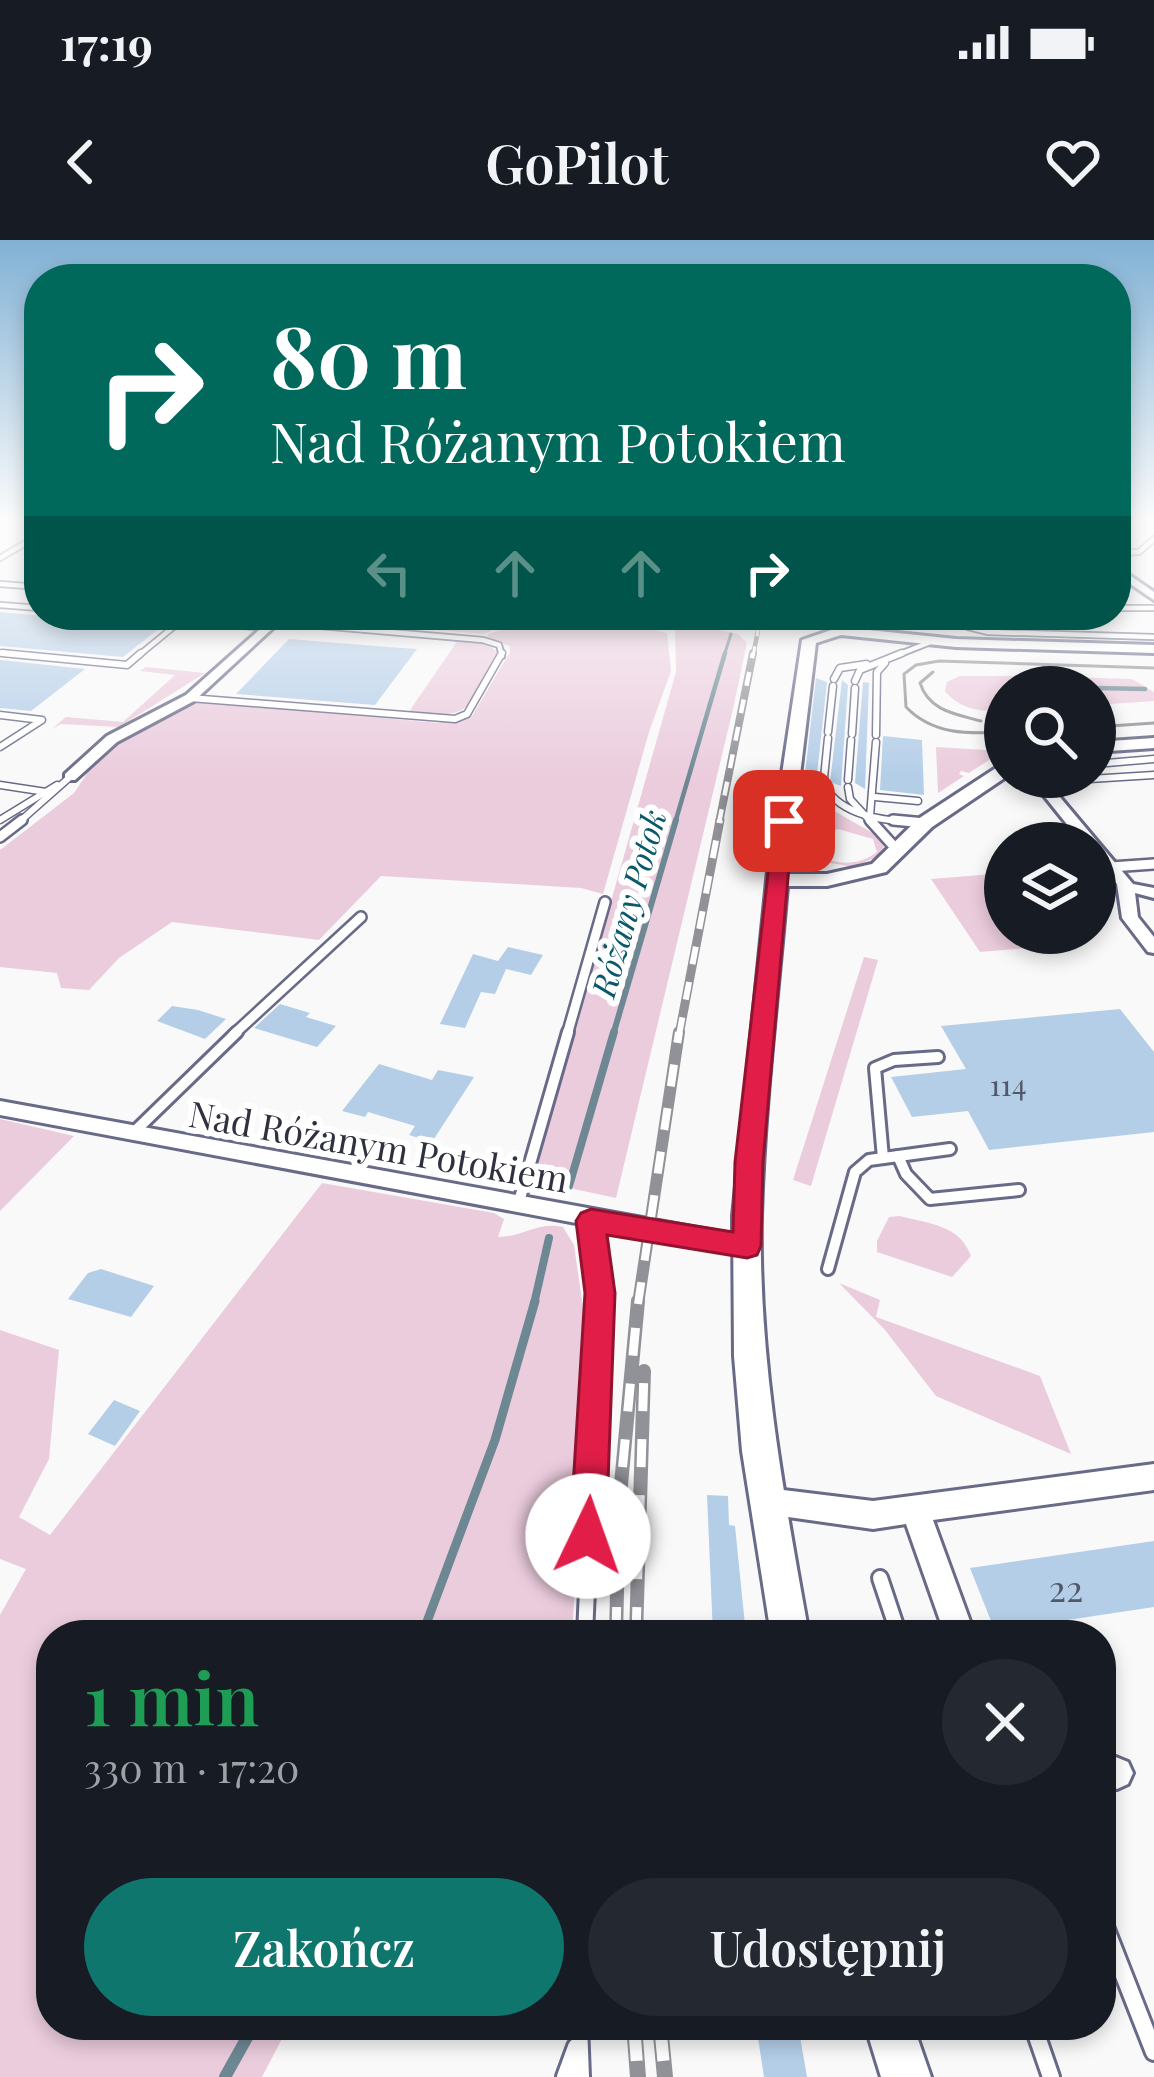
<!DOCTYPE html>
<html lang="pl">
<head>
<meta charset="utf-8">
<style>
	body { margin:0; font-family:"Playfair Display",serif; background:#242831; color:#f1f3f6; height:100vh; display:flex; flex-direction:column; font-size:45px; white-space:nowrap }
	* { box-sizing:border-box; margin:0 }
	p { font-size:39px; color:#9ea1a6 }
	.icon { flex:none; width:66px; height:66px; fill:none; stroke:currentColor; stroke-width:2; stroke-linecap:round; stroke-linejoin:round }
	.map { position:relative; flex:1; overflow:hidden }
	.side { position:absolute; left:36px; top:1380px; width:1080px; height:420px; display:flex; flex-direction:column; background:#171b24; border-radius:48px; box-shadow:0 6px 18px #0003 }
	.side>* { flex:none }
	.top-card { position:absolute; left:24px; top:24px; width:1107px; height:366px; border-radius:48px; box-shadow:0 6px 18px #0003; background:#00695c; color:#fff; overflow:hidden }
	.buttons { position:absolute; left:984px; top:426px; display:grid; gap:24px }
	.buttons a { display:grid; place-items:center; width:132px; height:132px; border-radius:50%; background:#171b24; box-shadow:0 6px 18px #0003; font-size:60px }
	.pin { position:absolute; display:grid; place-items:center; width:102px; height:102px; color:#fff; margin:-51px; border-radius:24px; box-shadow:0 6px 18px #0006 }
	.me { position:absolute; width:132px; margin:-66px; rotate:3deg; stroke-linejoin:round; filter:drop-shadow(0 0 9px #0008) }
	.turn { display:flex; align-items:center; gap:42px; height:252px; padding:0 48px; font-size:54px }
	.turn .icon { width:156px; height:156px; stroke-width:2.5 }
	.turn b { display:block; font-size:84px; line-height:102px }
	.lanes { display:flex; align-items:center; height:114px; padding:0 48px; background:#0003; justify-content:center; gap:60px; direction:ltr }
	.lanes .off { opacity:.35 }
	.round { display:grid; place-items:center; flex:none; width:126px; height:126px; border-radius:63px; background:#242831 }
	.headline { display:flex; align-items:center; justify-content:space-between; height:204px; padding:0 48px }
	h1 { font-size:72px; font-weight:600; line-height:90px; color:#1e9e55 }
	.action { display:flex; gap:24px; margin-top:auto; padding:24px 48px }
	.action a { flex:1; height:138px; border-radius:72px; background:#0f766e; color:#fff; font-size:48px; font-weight:600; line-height:138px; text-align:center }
	.action a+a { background:#242831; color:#f1f3f6 }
	.status { display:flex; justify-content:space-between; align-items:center; height:84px; padding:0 60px; background:#171b24; direction:ltr }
	.status svg { height:33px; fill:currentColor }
	header { display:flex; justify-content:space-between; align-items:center; height:156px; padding:0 48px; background:#171b24; font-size:54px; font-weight:600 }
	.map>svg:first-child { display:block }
	.green { fill:#ebccdd; fill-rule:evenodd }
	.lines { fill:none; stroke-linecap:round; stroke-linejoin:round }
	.stream-far5 { stroke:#6d8893; stroke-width:3 }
	.stream-far4 { stroke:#6d8893; stroke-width:4.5 }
	.stream-far3 { stroke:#6d8893; stroke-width:6 }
	.stream-far2 { stroke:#6d8893; stroke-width:8 }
	.stream-far1 { stroke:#6d8893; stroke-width:9 }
	.stream { stroke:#6d8893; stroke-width:12 }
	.building { fill:#b4cee8 }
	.service-far5-casing { stroke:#686a87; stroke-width:8 }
	.service-far4-casing { stroke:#686a87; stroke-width:9 }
	.service-far3-casing { stroke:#686a87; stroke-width:14 }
	.service-far2-casing { stroke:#686a87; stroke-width:16 }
	.service-far1-casing { stroke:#686a87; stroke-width:20 }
	.service-casing { stroke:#686a87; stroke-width:22 }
	.minor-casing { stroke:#686a87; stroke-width:6 }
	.tertiary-casing { stroke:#686a87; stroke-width:6 }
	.service-far5 { stroke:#fff; stroke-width:4.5 }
	.service-far4 { stroke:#fff; stroke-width:6 }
	.service-far3 { stroke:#fff; stroke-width:9 }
	.service-far2 { stroke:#fff; stroke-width:10 }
	.service-far1 { stroke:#fff; stroke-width:14 }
	.service { stroke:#fff; stroke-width:16 }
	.minor { fill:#fff; fill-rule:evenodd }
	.tertiary { fill:#fff; fill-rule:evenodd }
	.tram { stroke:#919198; stroke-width:3 }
	.rail-far5-casing { stroke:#919198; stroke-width:4.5 }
	.rail-far4-casing { stroke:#919198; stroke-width:8 }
	.rail-far3-casing { stroke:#919198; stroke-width:9 }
	.rail-far2-casing { stroke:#919198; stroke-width:12 }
	.rail-far1-casing { stroke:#919198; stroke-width:14 }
	.rail-casing { stroke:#919198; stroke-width:16 }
	.rail-far5 { stroke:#fff; stroke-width:3; stroke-dasharray:10; stroke-linecap:butt }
	.rail-far4 { stroke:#fff; stroke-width:4.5; stroke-dasharray:14; stroke-linecap:butt }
	.rail-far3 { stroke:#fff; stroke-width:6; stroke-dasharray:18; stroke-linecap:butt }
	.rail-far2 { stroke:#fff; stroke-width:8; stroke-dasharray:22; stroke-linecap:butt }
	.rail-far1 { stroke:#fff; stroke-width:9; stroke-dasharray:28; stroke-linecap:butt }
	.rail { stroke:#fff; stroke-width:12; stroke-dasharray:36; stroke-linecap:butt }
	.route { fill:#e11d48; stroke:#92132f; stroke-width:3 }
	.labels { text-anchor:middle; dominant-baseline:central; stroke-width:12; stroke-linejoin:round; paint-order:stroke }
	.number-label { font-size:30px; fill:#515868 }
	.far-water-label { font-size:33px; font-style:italic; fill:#0a596b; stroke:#fff }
	.street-label { font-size:36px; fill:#30313e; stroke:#fff }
	.near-number-label { font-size:36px; fill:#515868 }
</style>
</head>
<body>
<div class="status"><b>17:19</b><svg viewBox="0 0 49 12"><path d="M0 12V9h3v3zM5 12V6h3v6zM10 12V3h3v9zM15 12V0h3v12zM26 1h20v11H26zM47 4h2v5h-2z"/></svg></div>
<header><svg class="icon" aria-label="back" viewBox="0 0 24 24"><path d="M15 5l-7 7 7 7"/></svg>GoPilot<svg class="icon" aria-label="heart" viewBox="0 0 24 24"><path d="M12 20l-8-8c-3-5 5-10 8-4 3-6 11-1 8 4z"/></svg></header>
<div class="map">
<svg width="1154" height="1837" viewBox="0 0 1154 1837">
	<rect width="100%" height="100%" fill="#f9f9f9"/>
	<!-- green -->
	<g class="green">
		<path d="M 302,375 L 526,375 L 484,394 L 306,379 Z"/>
		<path d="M 549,375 L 667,378 L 647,381 L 642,387 L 667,393 L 671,431 L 649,492 L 603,654 L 581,648 L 381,636 L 319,700 L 172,682 L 119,718 L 89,750 L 61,748 L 57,733 L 0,727 L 0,610 L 74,553 L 88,532 L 136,488 L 185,464 L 198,461 L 438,483 L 472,476 L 510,412 L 510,406 L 486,398 L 488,394 Z"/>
		<path d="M 695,385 L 738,394 L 747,403 L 733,469 L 616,958 L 532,940 L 676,432 L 675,390 Z"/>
		<path d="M 458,400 L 486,403 L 499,413 C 466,473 475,476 406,476 Z"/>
		<path d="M 146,427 L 205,433 L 119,487 L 61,484 L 52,489 L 66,477 L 123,482 L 175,435 L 140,431 Z"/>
		<path d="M 960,436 L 1014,436 L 1005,447 L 1000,471 C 978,472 959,468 945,451 L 947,442 Z"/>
		<path d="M 1025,436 L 1132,439 L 1154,452 L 1154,461 L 1095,465 L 1095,447 L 1015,447 Z"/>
		<path d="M 936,507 L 1003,511 L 969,533 L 961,531 L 959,534 L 964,536 L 938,553 Z"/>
		<path d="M 816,552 L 824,565 L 883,599 L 884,614 L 853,627 L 809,619 ZM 838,589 L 873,599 L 877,612 C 861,625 838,626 820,616 L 815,603 L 820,595 Z"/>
		<path d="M 1005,633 L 1005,693 L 1054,693 L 1063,705 L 980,712 L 931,639 Z"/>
		<path d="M 864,717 L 878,720 L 811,946 L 793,940 Z"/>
		<path d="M 0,879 L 74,896 L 0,971 Z"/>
		<path d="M 322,943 L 494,973 L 504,979 L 498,997 C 524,997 537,981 563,987 L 574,1005 L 589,1109 L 572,1395 L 51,1395 L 51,1785 L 289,1785 L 262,1837 L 0,1837 L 0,1375 L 26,1329 L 0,1319 L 0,1090 L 59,1110 L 49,1219 L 19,1277 L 50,1295 Z"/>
		<path d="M 900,976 C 930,984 960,985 971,1016 L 952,1037 L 877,1012 L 877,1001 L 889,977 Z"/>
		<path d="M 839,1043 L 880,1060 L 876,1077 L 1040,1136 L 1071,1214 L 936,1156 L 885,1090 Z"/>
	</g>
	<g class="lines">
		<!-- stream-far5 -->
		<g class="stream-far5">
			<path d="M 733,383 L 735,375"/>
			<path d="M 724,416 L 731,394"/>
		</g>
		<!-- stream-far4 -->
		<g class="stream-far4">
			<path d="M 1095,448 L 1145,449"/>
			<path d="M 675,583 L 725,413"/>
		</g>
		<!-- stream-far3 -->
		<path class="stream-far3" d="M 613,795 L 676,580"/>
		<!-- stream-far2 -->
		<g class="stream-far2">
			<path d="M 569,946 L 614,792"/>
			<path d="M 534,1064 L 549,998"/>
		</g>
		<!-- stream-far1 -->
		<path class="stream-far1" d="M 422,1395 L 495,1200 L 535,1061"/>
		<!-- stream -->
		<path class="stream" d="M 225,1837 L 254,1785"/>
	</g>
	<!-- building -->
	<g class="building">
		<path d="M 0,372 L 11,373 L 161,387 L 123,417 L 0,406 Z"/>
		<path d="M 289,399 L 388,407 L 417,409 L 375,465 L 236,454 Z"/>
		<path d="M 0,420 L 1,420 L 85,429 L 31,471 L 0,468 Z"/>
		<path d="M 816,438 L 827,442 L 816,544 L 804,542 Z"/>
		<path d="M 842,440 L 848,445 L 841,546 L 830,542 Z"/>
		<path d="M 863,442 L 869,443 L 865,549 L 855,543 Z"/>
		<path d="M 883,496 L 922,500 L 924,555 L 880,550 Z"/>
		<path d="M 508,707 L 543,715 L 531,735 L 506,729 L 495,754 L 481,752 L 465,788 L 440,784 L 473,714 L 498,721 Z"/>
		<path d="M 280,764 L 310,773 L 306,777 L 336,786 L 317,807 L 254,788 Z"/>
		<path d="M 172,766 L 198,770 L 226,779 L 205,799 L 157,781 Z"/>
		<path d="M 1120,769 L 1154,812 L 1154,892 L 989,910 L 968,871 L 912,877 L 891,837 L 966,829 L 941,786 Z"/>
		<path d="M 379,824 L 432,840 L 438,830 L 474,837 L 432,902 L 409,895 L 415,886 L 368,872 L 365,877 L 342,871 Z"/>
		<path d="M 101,1029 L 154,1046 L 131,1077 L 68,1059 L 88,1033 Z"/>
		<path d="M 114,1160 L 140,1171 L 115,1206 L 88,1194 Z"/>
		<path d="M 707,1255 L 728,1256 L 729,1285 L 735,1286 L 746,1395 L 713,1395 Z"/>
		<path d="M 1154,1301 L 1154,1367 L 995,1391 L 970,1328 Z"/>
		<path d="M 756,1785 L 798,1785 L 807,1837 L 764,1837 Z"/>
	</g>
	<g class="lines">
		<!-- service-far5 casing -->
		<g class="service-far5-casing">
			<g id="service-far5">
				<path d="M 1116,313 L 1139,312 L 1154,299"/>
				<path d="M 0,318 L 39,295"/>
				<path d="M 0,344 L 39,347"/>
				<path d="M 0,365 L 39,368"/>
				<path d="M 1116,368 L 1154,368"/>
				<path d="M 118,375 L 268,388"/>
				<path d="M 959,375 L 968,387 L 988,392 L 1154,397"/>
				<path d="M 274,382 L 483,400 L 499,405 L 502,416"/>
				<path d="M 0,413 L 33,416"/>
				<path d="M 138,416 L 188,375"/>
				<path d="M 895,416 L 933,401"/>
			</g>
		</g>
		<!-- service-far4 casing -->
		<g class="service-far4-casing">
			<g id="service-far4">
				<path d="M 2,413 L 127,425 L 141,413"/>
				<path d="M 834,439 L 840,428 L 867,424"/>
				<path d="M 855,441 L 860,430 L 902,413"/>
				<path d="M 190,458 L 455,479 L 467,474 L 502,413"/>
				<path d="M 0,475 L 42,480 L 0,507"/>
				<path d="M 828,492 L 833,446"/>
				<path d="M 852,494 L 855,448"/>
				<path d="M 876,495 L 877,432 L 885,423"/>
				<path d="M 1095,524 L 1154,519"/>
				<path d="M 824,538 L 828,498"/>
				<path d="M 848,540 L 851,500"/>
				<path d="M 1041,542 L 1154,535"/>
				<path d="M 823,544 C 842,579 890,581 925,583"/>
				<path d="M 0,545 L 46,552"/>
				<path d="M 848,547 L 850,559 L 872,583"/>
				<path d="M 875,557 L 918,561"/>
				<path d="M 870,576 L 876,502"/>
				<path d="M 0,580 L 57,545"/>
				<path d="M 18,583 L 70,537"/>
			</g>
		</g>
		<!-- service-far3 casing -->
		<g class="service-far3-casing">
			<g id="service-far3">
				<path d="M 870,580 L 898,611"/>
				<path d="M 893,580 L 925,583"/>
				<path d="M 0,597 L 22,580"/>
				<path d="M 1111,627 L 1154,624"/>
				<path d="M 233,795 L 361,677"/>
				<path d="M 567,795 L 605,662"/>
			</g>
		</g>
		<!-- service-far2 casing -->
		<g class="service-far2-casing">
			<g id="service-far2">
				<path d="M 133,893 L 237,792"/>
				<path d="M 898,916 L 906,934 L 930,959 L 1019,950"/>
				<path d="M 883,918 L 875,828 L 894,820 L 938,817"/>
				<path d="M 518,965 L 568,792"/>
				<path d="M 591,981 L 600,1064"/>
				<path d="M 828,1029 L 855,932 L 869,920 L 950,909"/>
			</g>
		</g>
		<!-- service-far1 casing -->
		<g class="service-far1-casing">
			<g id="service-far1">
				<path d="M 880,1338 L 899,1395"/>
				<path d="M 585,1395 L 600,1061"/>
			</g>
		</g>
		<!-- service casing -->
		<g class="service-casing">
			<g id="service">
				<path d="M 1101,1677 L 1154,1812"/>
				<path d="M 579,1785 L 581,1837"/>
				<path d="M 1033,1785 L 1051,1837"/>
				<path d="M 565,1837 L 576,1807"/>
			</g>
		</g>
		<!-- minor casing -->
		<g class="minor-casing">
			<g id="minor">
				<path d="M 1116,326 L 1154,352 L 1154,360 L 1116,334 Z"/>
				<path d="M 276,375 L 287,375 L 194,461 L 117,502 L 75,540 L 65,540 L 65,534 L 107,496 L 186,455 Z"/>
				<path d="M 1029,537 L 1043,537 L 1133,644 L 1154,648 L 1154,658 L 1135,653 L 1138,677 L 1154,697 L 1154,713 L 1148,712 L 1122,678 L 1117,644 L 1095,618 L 1095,603 L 1082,603 Z"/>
				<path d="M 0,861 L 747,997 L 755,999 L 758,1006 L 755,1013 L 747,1015 L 0,875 Z"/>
				<path d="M 1154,1224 L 1154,1250 L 933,1280 L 975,1395 L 945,1395 L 906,1284 L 873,1289 L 767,1274 L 757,1271 L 753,1261 L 757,1251 L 767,1248 L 873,1261 Z"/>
				<path d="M 1101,1511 L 1128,1522 L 1133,1533 L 1128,1544 L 1117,1549 L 1101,1543 Z"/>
			</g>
		</g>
		<!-- tertiary casing -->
		<g class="tertiary-casing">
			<g id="tertiary">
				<path d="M 840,387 L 956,399 L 1154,405 L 1154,413 L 956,407 L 841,395 L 816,403 L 788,634 L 827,634 L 872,624 L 918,579 L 999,526 L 1005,525 L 1006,537 L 932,587 L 886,632 L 827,646 L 787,646 C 778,755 764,866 761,976 C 758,1118 784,1256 809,1395 L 771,1395 L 742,1211 L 734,1116 L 733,976 L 769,621 L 802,400 Z"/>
				<path d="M 1154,498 L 1154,508 L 1095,512 L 1095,502 Z"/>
				<path d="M 865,1785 L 913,1785 L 931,1837 L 881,1837 Z"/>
			</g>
		</g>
		<!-- service-far5 -->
		<use href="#service-far5" class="service-far5"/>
		<!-- service-far4 -->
		<use href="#service-far4" class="service-far4"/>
		<!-- service-far3 -->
		<use href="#service-far3" class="service-far3"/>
		<!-- service-far2 -->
		<use href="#service-far2" class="service-far2"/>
		<!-- service-far1 -->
		<use href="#service-far1" class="service-far1"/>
		<!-- service -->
		<use href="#service" class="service"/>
		<!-- minor -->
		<use href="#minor" class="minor"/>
		<!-- tertiary -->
		<use href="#tertiary" class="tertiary"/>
		<!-- tram -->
		<g class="tram">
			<path d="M 933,432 L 920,443 C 929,471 955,474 981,481"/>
			<path d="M 1095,487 L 1154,483"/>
			<path d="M 1005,492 C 968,494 933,495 906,467 L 904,434 L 916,425 L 939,421 L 1154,428"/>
		</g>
		<!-- rail-far5 casing -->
		<g class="rail-far5-casing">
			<path id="rail-far5" d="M 753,416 L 761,375"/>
		</g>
		<!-- rail-far4 casing -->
		<g class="rail-far4-casing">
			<path id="rail-far4" d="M 719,583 L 753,413"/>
		</g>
		<!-- rail-far3 casing -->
		<g class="rail-far3-casing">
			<path id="rail-far3" d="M 679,795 L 720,580"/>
		</g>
		<!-- rail-far2 casing -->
		<g class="rail-far2-casing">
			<path id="rail-far2" d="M 638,1064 L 679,792"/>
		</g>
		<!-- rail-far1 casing -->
		<g class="rail-far1-casing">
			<g id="rail-far1">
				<path d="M 616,1395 L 619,1266 L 638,1061"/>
				<path d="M 636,1395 L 644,1131"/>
			</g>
		</g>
		<!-- rail casing -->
		<g class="rail-casing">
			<g id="rail">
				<path d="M 634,1785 L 638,1837"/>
				<path d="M 660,1785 L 665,1837"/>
			</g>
		</g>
		<!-- rail-far5 -->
		<use href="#rail-far5" class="rail-far5"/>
		<!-- rail-far4 -->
		<use href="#rail-far4" class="rail-far4"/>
		<!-- rail-far3 -->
		<use href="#rail-far3" class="rail-far3"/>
		<!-- rail-far2 -->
		<use href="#rail-far2" class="rail-far2"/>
		<!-- rail-far1 -->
		<use href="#rail-far1" class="rail-far1"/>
		<!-- rail -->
		<use href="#rail" class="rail"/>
	</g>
	<!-- sky -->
	<linearGradient id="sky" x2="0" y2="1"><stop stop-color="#81b1d5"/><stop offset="0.52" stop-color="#fcfcfc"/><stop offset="1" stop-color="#fcfcfc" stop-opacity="0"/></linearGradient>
	<rect width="1154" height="540" fill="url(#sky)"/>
	<!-- route -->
	<path class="route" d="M 784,575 L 793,581 L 763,922 L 761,1006 L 757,1015 L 747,1018 L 607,995 L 615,1053 L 606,1296 L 601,1309 L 588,1315 L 575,1309 L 570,1296 L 585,1053 L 576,981 L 581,973 L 591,969 L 733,992 L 735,922 L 774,581 Z"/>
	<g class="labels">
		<!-- number labels -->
		<g class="number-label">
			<text x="1008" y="844">114</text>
		</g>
		<!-- far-water labels -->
		<g class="far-water-label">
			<text transform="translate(627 663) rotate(-74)">Różany Potok</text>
		</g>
		<!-- street labels -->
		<g class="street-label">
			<text transform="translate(379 905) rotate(10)">Nad Różanym Potokiem</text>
		</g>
		<!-- near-number labels -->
		<g class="near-number-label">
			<text x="1066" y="1347">22</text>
		</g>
	</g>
</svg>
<div class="buttons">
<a><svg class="icon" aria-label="search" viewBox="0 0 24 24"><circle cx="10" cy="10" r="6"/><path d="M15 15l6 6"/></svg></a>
<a><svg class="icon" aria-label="layers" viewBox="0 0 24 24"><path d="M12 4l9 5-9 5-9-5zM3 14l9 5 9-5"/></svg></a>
</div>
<div class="pin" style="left:784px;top:581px;background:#d93025"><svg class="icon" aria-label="arrive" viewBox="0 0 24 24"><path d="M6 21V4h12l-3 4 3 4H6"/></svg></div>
<svg class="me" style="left:588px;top:1296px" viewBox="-20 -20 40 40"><circle r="19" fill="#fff"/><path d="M0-13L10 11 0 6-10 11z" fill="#e11d48"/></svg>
<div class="top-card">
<div class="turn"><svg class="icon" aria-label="right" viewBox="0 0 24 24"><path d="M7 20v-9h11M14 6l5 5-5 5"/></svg><div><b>80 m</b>Nad Różanym Potokiem</div></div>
<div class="lanes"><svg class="icon off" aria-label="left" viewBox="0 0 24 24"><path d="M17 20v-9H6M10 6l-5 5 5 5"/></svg><svg class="icon off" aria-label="ahead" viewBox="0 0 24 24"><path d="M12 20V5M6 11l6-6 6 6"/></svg><svg class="icon off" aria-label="ahead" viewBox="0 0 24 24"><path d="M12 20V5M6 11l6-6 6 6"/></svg><svg class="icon" aria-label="right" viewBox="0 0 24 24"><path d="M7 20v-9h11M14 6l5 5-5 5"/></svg></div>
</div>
<section class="side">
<div class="headline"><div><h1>1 min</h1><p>330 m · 17:20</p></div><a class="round"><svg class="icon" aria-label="close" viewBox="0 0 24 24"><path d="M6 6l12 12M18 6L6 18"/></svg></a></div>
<div class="action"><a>Zakończ</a><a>Udostępnij</a></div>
</section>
</div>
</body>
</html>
